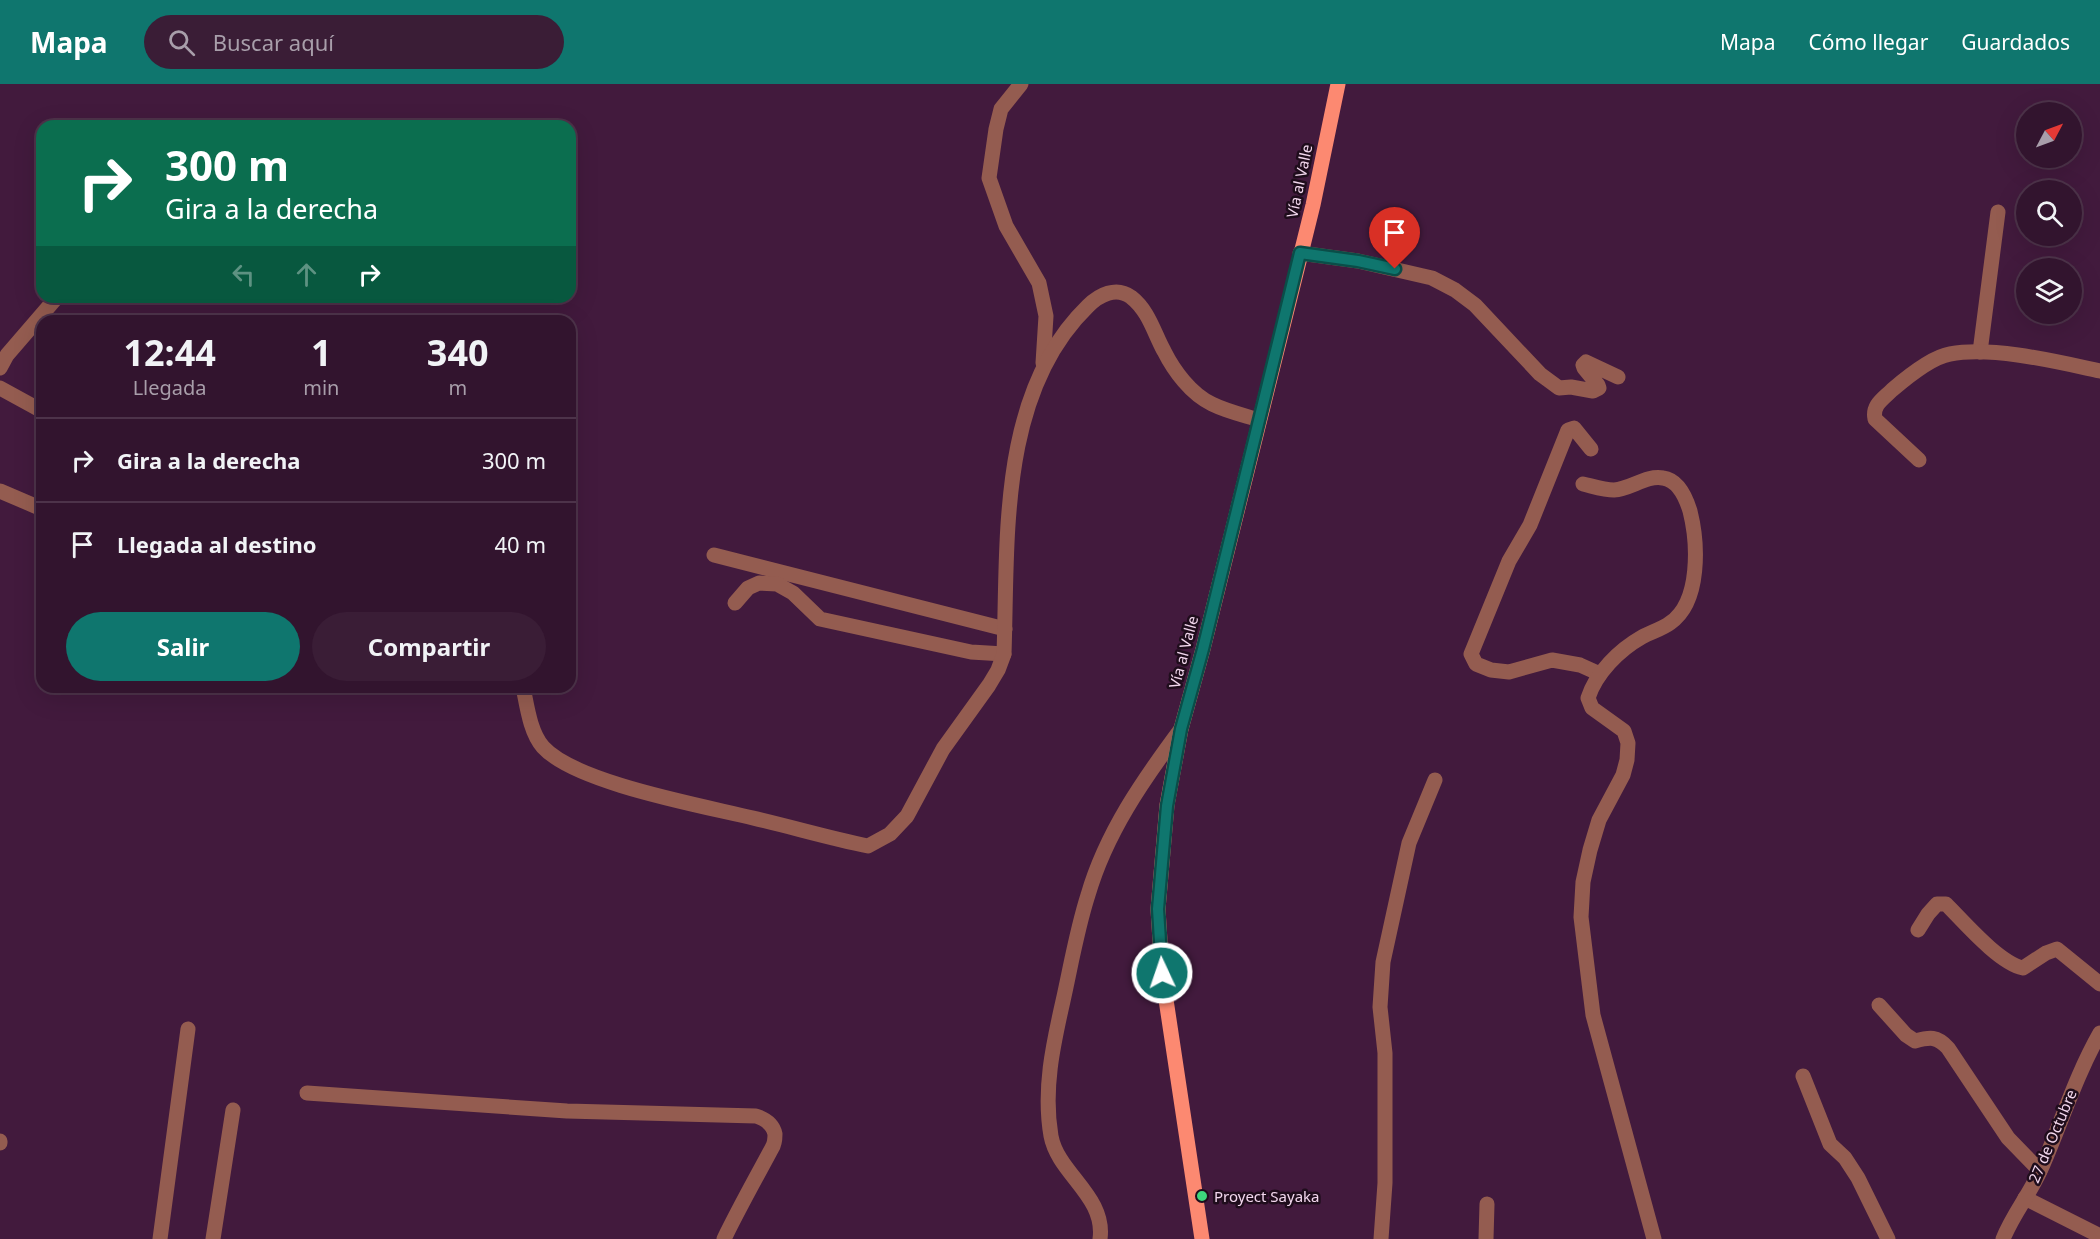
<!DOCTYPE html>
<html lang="es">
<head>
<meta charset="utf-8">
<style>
	body { margin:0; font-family:"Noto Sans",sans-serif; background:#3a1d36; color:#f1f3f6; height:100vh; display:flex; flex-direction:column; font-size:22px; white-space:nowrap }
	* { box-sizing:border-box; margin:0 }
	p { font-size:20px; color:#a89eaa }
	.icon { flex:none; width:33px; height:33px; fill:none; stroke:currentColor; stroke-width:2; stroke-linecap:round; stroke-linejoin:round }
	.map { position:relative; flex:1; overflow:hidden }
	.panel { position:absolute; left:36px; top:231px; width:540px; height:378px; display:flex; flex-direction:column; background:#32142e; border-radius:18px; box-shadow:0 6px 24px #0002,0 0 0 2px #4d334a }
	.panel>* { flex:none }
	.guide { position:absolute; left:36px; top:36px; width:540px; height:183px; border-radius:18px; box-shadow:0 6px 24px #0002,0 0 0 2px #4d334a; background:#0b6e4f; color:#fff; overflow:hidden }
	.needle { width:39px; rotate:49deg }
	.controls { position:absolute; left:2016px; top:18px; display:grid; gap:12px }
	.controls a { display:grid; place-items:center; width:66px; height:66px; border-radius:50%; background:#32142e; box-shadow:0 6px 24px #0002,0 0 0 2px #4d334a; font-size:30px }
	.pin { position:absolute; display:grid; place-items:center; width:51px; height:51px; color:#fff; margin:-62px -26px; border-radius:50% 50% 50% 0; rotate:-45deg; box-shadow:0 0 6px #0007 }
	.pin .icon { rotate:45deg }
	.me { position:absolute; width:66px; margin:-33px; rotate:357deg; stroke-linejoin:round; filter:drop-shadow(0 0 4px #0008) }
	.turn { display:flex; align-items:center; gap:21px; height:126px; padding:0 30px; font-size:27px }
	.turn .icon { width:78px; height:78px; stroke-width:2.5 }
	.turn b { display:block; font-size:42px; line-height:51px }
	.lanes { display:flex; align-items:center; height:57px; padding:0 30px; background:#0003; justify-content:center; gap:30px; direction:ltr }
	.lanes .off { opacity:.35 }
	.eta { display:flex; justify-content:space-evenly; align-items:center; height:102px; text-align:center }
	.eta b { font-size:36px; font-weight:700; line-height:42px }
	.primary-button { display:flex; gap:12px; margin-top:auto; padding:12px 30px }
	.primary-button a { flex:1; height:69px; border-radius:36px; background:#0f766e; color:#fff; font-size:24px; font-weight:700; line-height:69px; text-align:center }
	.primary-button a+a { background:#3a1d36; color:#f1f3f6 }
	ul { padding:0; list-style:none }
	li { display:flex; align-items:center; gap:18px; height:84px; padding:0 30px; border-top:2px solid #4d334a }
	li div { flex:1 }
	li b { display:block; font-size:22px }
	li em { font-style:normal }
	header { display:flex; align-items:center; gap:36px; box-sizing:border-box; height:84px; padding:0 30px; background:#0f766e; color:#fff }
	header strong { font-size:28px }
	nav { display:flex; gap:33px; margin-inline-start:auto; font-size:21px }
	.search { width:420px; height:54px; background:#3a1d36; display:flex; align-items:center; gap:15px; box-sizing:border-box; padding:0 21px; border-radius:33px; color:#a89eaa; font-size:22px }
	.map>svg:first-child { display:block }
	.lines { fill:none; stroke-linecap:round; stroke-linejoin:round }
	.minor { stroke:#945c50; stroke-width:15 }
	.major { stroke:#fc8971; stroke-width:15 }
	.route-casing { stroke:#0a4d48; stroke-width:15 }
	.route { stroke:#0f766e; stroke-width:10 }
	.poi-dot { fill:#3dd77d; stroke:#1f0d1c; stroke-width:2 }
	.labels { text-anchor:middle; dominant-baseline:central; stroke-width:5; stroke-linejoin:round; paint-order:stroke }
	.street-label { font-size:15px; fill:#f2d7ed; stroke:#1f0d1c }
	.poi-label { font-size:15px; fill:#f2d7ed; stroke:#1f0d1c; text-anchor:start }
</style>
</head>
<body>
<header>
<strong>Mapa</strong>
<div class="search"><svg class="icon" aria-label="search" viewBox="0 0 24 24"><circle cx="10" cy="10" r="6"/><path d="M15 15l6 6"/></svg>Buscar aquí</div>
<nav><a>Mapa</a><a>Cómo llegar</a><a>Guardados</a></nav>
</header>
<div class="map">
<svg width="2100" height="1155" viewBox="0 0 2100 1155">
	<rect width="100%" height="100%" fill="#421a3d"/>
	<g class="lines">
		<!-- minor -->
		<g class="minor">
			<path d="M 1021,0 L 1001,25 L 996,45 L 989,94 L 1006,142 L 1039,199 L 1046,232 L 1043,279"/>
			<path d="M 1300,169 L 1358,177 L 1432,194 L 1455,206 L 1475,221 L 1540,290 L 1559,304 L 1571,303 L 1593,307 L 1599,304 L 1598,301 L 1584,284 L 1583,281 L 1586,278 L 1618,293"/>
			<path d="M 1980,268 L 1998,128"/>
			<path d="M 0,284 L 7,271 L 57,213"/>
			<path d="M 0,304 L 42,327"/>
			<path d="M 1591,365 L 1574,344 L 1568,346 L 1530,441 L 1509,477 L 1471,570 L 1476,580 L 1491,586 L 1509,588 L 1552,576 L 1580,581 L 1600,590"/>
			<path d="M 1919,376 L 1875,335 C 1872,321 1883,315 1892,306 C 1906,294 1932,273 1950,270 C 1993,262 2058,278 2100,287"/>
			<path d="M 1583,400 C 1592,402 1604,406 1614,406 C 1631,405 1646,391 1663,394 C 1678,396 1686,414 1690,427 C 1698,459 1701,518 1670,539 C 1662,545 1651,548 1642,553 C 1619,566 1596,589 1588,614 L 1592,624 L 1624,647 L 1628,659 L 1627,676 L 1623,691 L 1599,736 L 1590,766 L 1583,798 L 1581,833 L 1593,931 L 1654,1155"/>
			<path d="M 0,407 L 42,425"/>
			<path d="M 714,471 L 1005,545"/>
			<path d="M 735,519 L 748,504 L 759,499 L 777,500 L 793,509 L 820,535 L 971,568 L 1004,570"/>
			<path d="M 523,603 C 527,622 530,648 543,663 C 575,699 704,722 753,734 C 792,743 829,754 868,762 L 890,750 L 907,732 L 943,665 L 989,601 L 998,586 L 1004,570 C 1008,455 998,309 1088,222 C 1099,211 1116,202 1131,213 C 1149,227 1154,249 1164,267 C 1174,287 1191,310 1212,320 C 1226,327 1243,331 1259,336"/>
			<path d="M 1918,846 L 1928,830 L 1937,820 L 1946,820 C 1964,838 1999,879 2023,884 L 2046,869 L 2057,865 L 2100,900"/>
			<path d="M 1879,921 L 1906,951 L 1915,957 C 1930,953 1937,952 1948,964 L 2008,1054 L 2040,1087"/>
			<path d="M 1803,992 L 1830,1060 L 1845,1074 L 1858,1094 L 1888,1155"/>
			<path d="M 307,1009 L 567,1027 L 756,1032 C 765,1035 773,1040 775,1050 C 775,1055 774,1061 772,1064 C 756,1094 739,1124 724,1155"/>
			<path d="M 0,1059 L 0,1057"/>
			<path d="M 2025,1114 L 2100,1152"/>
			<path d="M 160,1155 L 188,945"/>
			<path d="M 213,1155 L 233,1026"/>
			<path d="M 1100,1155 C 1106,1112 1058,1090 1051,1052 C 1043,1006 1053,961 1063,917 C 1071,881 1077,845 1088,811 C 1106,749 1143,696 1181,645"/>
			<path d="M 1381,1155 L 1385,1099 L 1385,969 L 1380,923 L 1383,878 L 1409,759 L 1435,696"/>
			<path d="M 1486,1155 L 1487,1120"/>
			<path d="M 2003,1155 C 2013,1130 2030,1110 2041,1085 C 2061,1040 2075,993 2100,949"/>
		</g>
		<!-- major -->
		<path class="major" d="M 1202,1155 L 1162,889 L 1158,825 L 1167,721 L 1181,645 L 1203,565 L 1313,121 L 1338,0"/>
	</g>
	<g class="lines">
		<!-- route casing -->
		<g class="route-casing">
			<path id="route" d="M 1162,889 L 1158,825 L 1167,722 L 1181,645 L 1203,565 L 1300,169 L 1358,177 L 1395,185"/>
		</g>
		<!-- route -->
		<use href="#route" class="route"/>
	</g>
	<!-- markers -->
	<circle class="poi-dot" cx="1202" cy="1112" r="6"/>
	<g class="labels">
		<!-- street labels -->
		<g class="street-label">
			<text transform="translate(1299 97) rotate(-78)">Vía al Valle</text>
			<text transform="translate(1183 568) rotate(-75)">Vía al Valle</text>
			<text transform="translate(2052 1052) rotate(-67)">27 de Octubre</text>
		</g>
		<!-- poi labels -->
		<g class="poi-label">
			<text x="1214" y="1112">Proyect Sayaka</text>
		</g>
	</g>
</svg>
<div class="controls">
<a><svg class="needle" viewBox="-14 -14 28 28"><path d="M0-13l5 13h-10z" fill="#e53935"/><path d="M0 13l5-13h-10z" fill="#a89eaa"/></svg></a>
<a><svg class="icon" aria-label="search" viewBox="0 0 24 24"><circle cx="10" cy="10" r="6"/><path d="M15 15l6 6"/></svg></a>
<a><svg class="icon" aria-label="layers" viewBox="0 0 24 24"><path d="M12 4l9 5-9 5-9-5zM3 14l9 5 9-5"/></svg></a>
</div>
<div class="pin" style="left:1395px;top:185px;background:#d93025"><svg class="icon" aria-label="arrive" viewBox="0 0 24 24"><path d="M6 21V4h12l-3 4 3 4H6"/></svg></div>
<svg class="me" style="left:1162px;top:889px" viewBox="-20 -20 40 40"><circle r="17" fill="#0f766e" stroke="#fff" stroke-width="3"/><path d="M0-11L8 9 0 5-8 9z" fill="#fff"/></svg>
<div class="guide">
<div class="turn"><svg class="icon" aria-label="right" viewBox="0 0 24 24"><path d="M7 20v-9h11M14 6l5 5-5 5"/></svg><div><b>300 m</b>Gira a la derecha</div></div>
<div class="lanes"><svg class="icon off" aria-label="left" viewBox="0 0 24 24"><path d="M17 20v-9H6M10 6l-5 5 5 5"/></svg><svg class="icon off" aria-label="ahead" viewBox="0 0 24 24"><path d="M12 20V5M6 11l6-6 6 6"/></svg><svg class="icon" aria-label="right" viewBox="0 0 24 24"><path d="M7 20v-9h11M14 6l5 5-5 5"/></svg></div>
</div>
<section class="panel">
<div class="eta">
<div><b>12:44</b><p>Llegada</p></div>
<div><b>1</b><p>min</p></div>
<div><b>340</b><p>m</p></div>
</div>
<ul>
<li><svg class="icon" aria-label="right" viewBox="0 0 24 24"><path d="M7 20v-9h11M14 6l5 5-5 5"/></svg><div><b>Gira a la derecha</b></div><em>300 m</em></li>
<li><svg class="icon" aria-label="arrive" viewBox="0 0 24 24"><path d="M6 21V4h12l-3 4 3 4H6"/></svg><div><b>Llegada al destino</b></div><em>40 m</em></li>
</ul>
<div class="primary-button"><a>Salir</a><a>Compartir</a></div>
</section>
</div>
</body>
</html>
